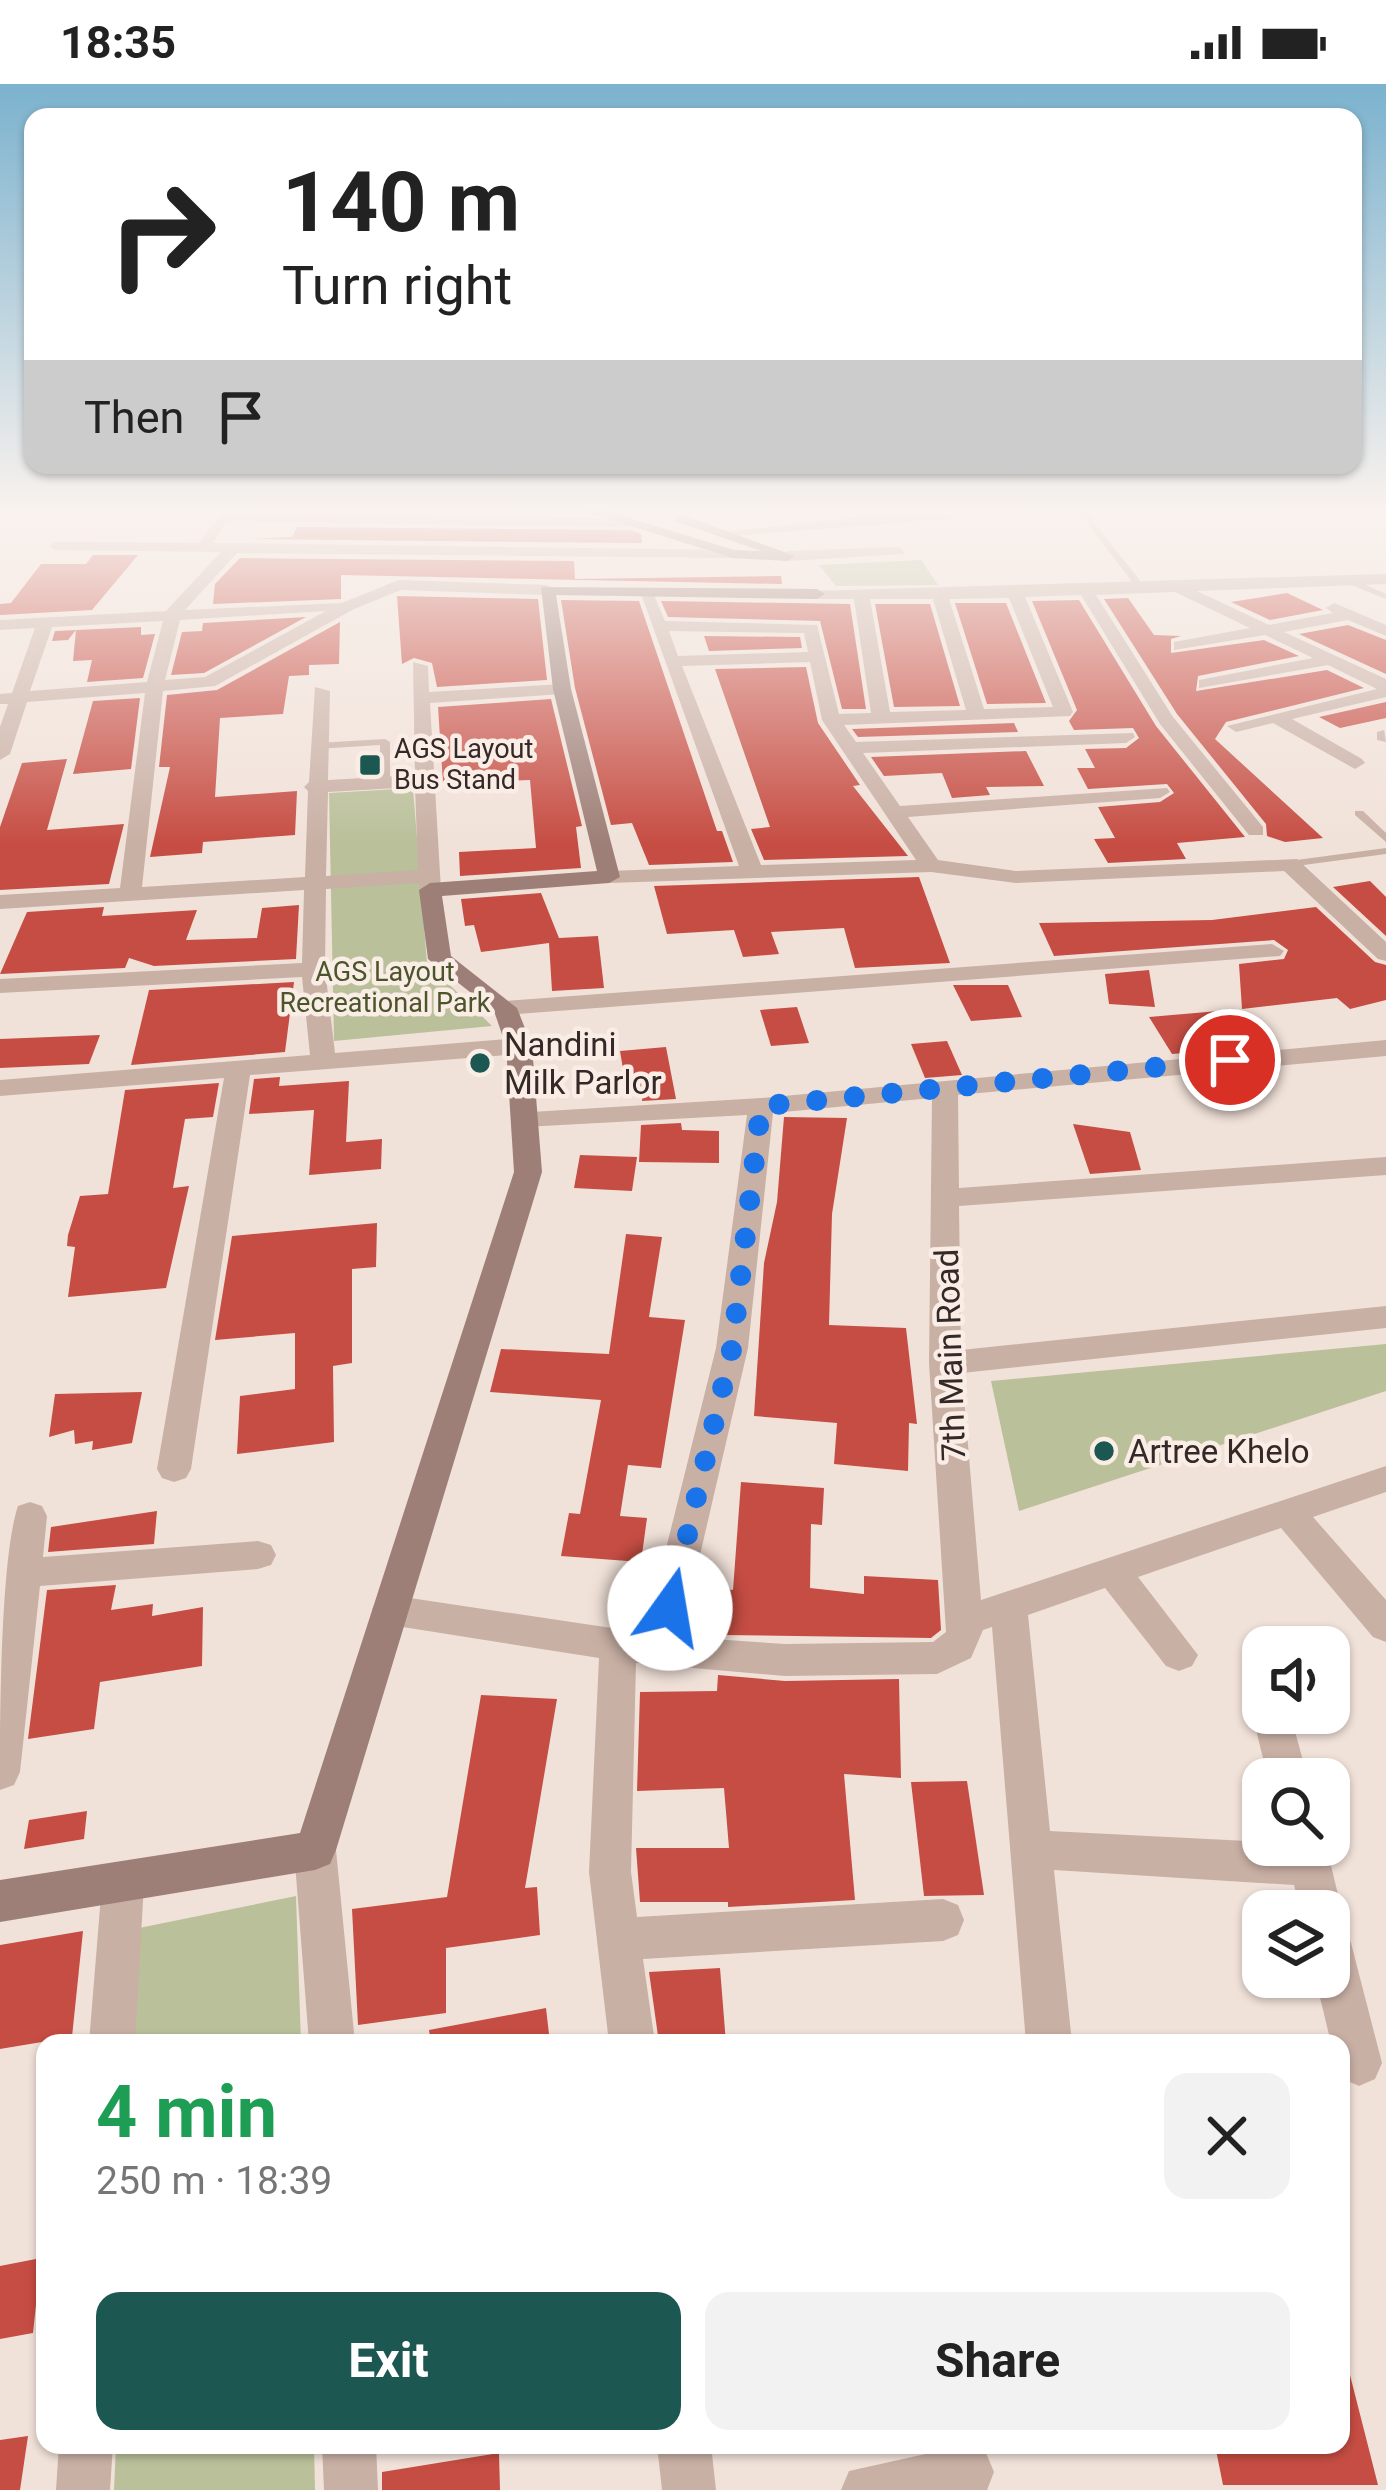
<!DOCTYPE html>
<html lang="en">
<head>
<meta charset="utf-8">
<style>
	body { margin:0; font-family:Roboto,sans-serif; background:#f2f2f2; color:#222; height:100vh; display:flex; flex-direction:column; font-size:45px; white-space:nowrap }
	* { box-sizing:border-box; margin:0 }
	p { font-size:39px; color:#767676 }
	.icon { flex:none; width:66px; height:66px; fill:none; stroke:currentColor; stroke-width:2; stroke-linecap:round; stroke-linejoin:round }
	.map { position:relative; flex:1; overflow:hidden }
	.side { position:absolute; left:36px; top:1950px; width:1314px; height:420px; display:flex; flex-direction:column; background:#fff; border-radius:24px; box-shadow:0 3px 9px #0004 }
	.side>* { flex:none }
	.banner { position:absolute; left:24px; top:24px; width:1338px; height:366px; border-radius:24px; box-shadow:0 3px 9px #0004; background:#fff; color:#222; overflow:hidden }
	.tools { position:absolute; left:1242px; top:1542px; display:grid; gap:24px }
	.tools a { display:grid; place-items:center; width:108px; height:108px; border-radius:24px; background:#fff; box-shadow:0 3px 9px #0004; font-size:60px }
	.pin { position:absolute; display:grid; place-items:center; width:102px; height:102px; color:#fff; margin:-51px; border:6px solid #fff; border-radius:50%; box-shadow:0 3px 12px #0007 }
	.me { position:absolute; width:132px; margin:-66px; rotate:13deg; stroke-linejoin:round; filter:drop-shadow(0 0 9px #0008) }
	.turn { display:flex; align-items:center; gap:42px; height:252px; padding:0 60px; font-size:54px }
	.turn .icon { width:156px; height:156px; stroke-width:2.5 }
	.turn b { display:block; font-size:84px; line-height:102px }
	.then { display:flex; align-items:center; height:114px; padding:0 60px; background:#0003; gap:24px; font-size:45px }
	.round { display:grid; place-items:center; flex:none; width:126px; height:126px; border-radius:24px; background:#f2f2f2 }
	.summary { display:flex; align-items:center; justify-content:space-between; height:204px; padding:0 60px }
	h1 { font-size:72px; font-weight:700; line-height:90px; color:#1e9e55 }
	.button { display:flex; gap:24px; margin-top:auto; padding:24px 60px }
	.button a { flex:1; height:138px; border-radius:24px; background:#1c5751; color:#fff; font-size:48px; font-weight:700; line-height:138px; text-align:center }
	.button a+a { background:#f2f2f2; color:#222 }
	.status { display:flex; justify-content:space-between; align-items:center; height:84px; padding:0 60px; background:#fff; direction:ltr }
	.status svg { height:33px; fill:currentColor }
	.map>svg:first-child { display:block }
	.green { fill:#bac09a }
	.building { fill:#c64d43 }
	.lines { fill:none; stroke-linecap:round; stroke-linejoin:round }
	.lane { fill:#c9b0a5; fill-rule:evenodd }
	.street { fill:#c9b0a5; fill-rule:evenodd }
	.secondary { fill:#9d7f77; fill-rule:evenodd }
	.route { stroke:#1a73e8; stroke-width:21; stroke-dasharray:0 37.8 }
	.poi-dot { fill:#1c5751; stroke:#f9ede6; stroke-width:4.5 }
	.labels { text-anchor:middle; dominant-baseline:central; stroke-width:9; stroke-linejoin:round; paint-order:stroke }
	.far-poi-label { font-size:27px; fill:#352927; stroke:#f9ede6; text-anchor:start }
	.far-park-label { font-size:27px; fill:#4b542a; stroke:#f9ede6 }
	.poi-label { font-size:33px; fill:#352927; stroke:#f9ede6; text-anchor:start }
	.street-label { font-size:33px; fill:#352927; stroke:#f9ede6 }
</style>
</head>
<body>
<div class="status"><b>18:35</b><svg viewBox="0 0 49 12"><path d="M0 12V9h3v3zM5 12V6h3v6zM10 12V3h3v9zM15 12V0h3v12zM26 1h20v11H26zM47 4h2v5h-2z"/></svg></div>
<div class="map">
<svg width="1386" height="2406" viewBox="0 0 1386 2406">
	<rect width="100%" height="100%" fill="#f1e2d9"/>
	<!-- green -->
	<g class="green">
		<path d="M 921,476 L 938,501 L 836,502 L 819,481 Z"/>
		<path d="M 413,704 L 427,879 L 492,942 L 334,957 L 329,709 Z"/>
		<path d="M 1386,1260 L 1386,1307 L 1019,1427 L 991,1297 Z"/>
		<path d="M 296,1812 L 301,1959 L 134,1959 L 139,1844 Z"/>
		<path d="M 116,2361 L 314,2361 L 315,2406 L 114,2406 Z"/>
	</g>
	<!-- building -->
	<g class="building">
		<path d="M 297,443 L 630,446 L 641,450 L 642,459 L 249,455 L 292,453 Z"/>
		<path d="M 93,471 L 138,471 L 92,526 L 0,531 L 0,520 L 11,519 L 41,480 L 86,480 Z"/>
		<path d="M 240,474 L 574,477 L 575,495 L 781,492 L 782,500 L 341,491 L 341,515 L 213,520 L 215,500 Z"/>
		<path d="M 1287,509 L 1323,526 L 1270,536 L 1231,518 Z"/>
		<path d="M 397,512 L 538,515 L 547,596 L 437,603 L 432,579 L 414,574 L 402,580 Z"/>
		<path d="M 1128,514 L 1154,551 L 1181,552 L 1171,555 L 1171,569 L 1264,556 L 1299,572 L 1198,592 L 1196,607 L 1327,586 L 1364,604 L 1226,638 L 1215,655 L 1323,754 L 1285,758 L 1267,752 L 1266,740 L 1177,630 L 1104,515 Z"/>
		<path d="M 561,516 L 639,517 L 717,747 L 722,747 L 733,778 L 649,781 L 632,739 L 611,741 L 575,604 Z"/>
		<path d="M 1079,516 L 1156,642 L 1245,753 L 1177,759 L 1186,775 L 1108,779 L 1094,755 L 1115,754 L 1098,723 L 1160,718 L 1174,709 L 1167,700 L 1088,705 L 1077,684 L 1095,684 L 1085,665 L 1126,664 L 1139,654 L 1133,644 L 1074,646 L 1069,637 L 1077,626 L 1032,517 Z"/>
		<path d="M 661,517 L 850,520 L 866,625 L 842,625 L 820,537 L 668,533 Z"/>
		<path d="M 955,519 L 1006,519 L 1046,619 L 987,620 Z"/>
		<path d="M 875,520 L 930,520 L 960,622 L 894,623 Z"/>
		<path d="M 306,533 L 204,589 L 171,591 L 182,548 L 202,547 L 203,539 Z"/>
		<path d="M 340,538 L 339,580 L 309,581 L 309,591 L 289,592 L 283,630 L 220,634 L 215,713 L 297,707 L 295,751 L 203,758 L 202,769 L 150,773 L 170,683 L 159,683 L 167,611 L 217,606 Z"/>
		<path d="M 1348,541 L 1386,556 L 1386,590 L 1299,550 Z"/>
		<path d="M 141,543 L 141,551 L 155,550 L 143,594 L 87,598 L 92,576 L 73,577 L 76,546 L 68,556 L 52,557 L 55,547 Z"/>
		<path d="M 704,552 L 800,553 L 802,564 L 709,567 Z"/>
		<path d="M 806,583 L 818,639 L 860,701 L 853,702 L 908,772 L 764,776 L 751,745 L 770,743 L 715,585 Z"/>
		<path d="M 140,614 L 131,685 L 73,690 L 93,617 Z"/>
		<path d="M 551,615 L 582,742 L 576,743 L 581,784 L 460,792 L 459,768 L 536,764 L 530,696 L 443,699 L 438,623 Z"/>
		<path d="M 1386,618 L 1386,634 L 1340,644 L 1319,633 Z"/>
		<path d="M 1014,639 L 1018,648 L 858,653 L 852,645 Z"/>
		<path d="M 1026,667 L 1044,702 L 986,703 L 990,711 L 952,714 L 942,689 L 884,692 L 871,673 Z"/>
		<path d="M 67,675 L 47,746 L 124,740 L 109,800 L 0,806 L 0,743 L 22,679 Z"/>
		<path d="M 919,793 L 950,879 L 855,884 L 844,844 L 771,848 L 779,870 L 743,873 L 734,846 L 667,850 L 654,802 Z"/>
		<path d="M 1370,797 L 1386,813 L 1386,852 L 1333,803 Z"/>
		<path d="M 541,809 L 559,854 L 598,852 L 604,904 L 552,907 L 549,859 L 481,868 L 474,841 L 465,842 L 461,815 Z"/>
		<path d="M 299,821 L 296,875 L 154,882 L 129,874 L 125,884 L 0,890 L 27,828 L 104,823 L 102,832 L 197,826 L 186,856 L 257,854 L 262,824 Z"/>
		<path d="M 1316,823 L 1375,878 L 1386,881 L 1386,916 L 1350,925 L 1337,914 L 1242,925 L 1239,880 L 1284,875 L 1288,866 L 1274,856 L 1054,872 L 1039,839 L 1212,836 Z"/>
		<path d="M 1149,886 L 1155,923 L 1109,920 L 1105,890 Z"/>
		<path d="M 294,898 L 285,968 L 131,981 L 149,906 Z"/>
		<path d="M 953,901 L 1008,901 L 1022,933 L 971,937 Z"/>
		<path d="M 797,923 L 809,959 L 771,962 L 760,926 Z"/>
		<path d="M 1230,926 L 1256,963 L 1172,970 L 1149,933 Z"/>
		<path d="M 100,951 L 89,980 L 0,984 L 0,955 Z"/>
		<path d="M 947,957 L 962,991 L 925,994 L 911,960 Z"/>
		<path d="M 666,963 L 676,1015 L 642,1017 L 643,1007 L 627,1009 L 620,967 Z"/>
		<path d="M 280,993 L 279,1002 L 349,997 L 346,1058 L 382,1055 L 381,1085 L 309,1091 L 314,1026 L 249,1030 L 254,995 Z"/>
		<path d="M 219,999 L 213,1033 L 185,1035 L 173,1104 L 189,1102 L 166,1204 L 68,1213 L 75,1163 L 67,1162 L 68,1151 L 80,1112 L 108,1110 L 125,1006 Z"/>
		<path d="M 784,1033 L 847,1034 L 832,1130 L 829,1241 L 906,1244 L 917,1340 L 909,1339 L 908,1387 L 834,1380 L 837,1339 L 754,1332 L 764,1179 L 777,1118 Z"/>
		<path d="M 681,1039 L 682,1046 L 719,1047 L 719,1079 L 639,1078 L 641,1041 Z"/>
		<path d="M 1073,1040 L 1130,1048 L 1141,1086 L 1090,1090 Z"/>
		<path d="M 580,1071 L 637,1073 L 632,1107 L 574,1104 Z"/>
		<path d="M 377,1139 L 376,1183 L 352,1185 L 352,1279 L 333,1282 L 334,1358 L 237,1370 L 240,1312 L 295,1305 L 295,1249 L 215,1256 L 232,1152 Z"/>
		<path d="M 626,1150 L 662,1153 L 649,1233 L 685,1236 L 661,1384 L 628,1381 L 620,1432 L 647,1434 L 641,1478 L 561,1472 L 569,1429 L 580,1430 L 601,1316 L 490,1308 L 501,1265 L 609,1270 Z"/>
		<path d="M 142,1308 L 132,1359 L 92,1366 L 93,1357 L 75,1360 L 74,1346 L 49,1353 L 55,1310 Z"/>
		<path d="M 741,1398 L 824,1404 L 822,1441 L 811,1440 L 810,1504 L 864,1510 L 864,1492 L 938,1496 L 941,1546 L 931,1554 L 722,1551 L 725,1505 L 733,1506 Z"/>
		<path d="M 157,1427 L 154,1460 L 48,1468 L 51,1443 Z"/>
		<path d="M 116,1501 L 111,1526 L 153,1520 L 152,1532 L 203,1523 L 202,1582 L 100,1598 L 94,1645 L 28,1655 L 47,1506 Z"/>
		<path d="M 718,1591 L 785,1597 L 899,1595 L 901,1694 L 844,1690 L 855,1816 L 728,1823 L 728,1818 L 640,1818 L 636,1764 L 729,1764 L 724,1704 L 637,1707 L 640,1608 L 717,1607 Z"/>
		<path d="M 481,1611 L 557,1615 L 525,1804 L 537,1803 L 540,1851 L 446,1864 L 446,1929 L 358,1941 L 352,1825 L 447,1813 Z"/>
		<path d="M 967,1697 L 984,1811 L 924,1812 L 911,1698 Z"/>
		<path d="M 87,1727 L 84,1755 L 24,1765 L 29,1736 Z"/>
		<path d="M 83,1847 L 72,1953 L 0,1965 L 0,1861 Z"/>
		<path d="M 720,1884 L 726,1959 L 659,1959 L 649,1888 Z"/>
		<path d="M 546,1924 L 550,1959 L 431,1959 L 429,1946 Z"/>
		<path d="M 41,2174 L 33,2249 L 0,2255 L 0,2182 Z"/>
		<path d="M 1350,2291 L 1378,2401 L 1223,2401 L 1215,2361 L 1341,2361 L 1341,2293 Z"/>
		<path d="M 28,2352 L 20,2406 L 0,2406 L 0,2356 Z"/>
		<path d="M 499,2369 L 500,2406 L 382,2406 L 382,2388 Z"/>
	</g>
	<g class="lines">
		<!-- lane -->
		<g class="lane">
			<path d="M 1075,423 L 1082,423 L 1145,503 L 1145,507 L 1139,507 Z"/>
			<path d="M 1344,494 L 1350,494 L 1386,510 L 1386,515 L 1344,498 Z"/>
			<path d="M 385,655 L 390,658 L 390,699 L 385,702 L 380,699 L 380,661 L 317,665 L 312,662 L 317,659 Z"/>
			<path d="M 1355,727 L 1363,727 L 1386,749 L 1386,758 L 1355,731 Z"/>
			<path d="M 1386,764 L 1386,770 L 1289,783 L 1284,780 L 1289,777 Z"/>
		</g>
		<!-- street -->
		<g class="street">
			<path d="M 847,423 L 866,423 L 882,432 L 951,430 L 958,434 L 732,452 L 725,448 L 863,433 Z"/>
			<path d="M 222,429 L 627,435 L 634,439 L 627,443 L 226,437 L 213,459 L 733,466 L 740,470 L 733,474 L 237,469 L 185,526 L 342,519 L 399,496 L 547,501 L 555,506 L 547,511 L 401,506 L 354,525 L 215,602 L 163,607 L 142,803 L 305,793 L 308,707 L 304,703 L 309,698 L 315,603 L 330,607 L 328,696 L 415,691 L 413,578 L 428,582 L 429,608 L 562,600 L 571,605 L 562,610 L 430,619 L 441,806 L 430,813 L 422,811 L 419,799 L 326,805 L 325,885 L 335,969 L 519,954 L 532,962 L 519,970 L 250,991 L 191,1385 L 186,1394 L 174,1398 L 162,1394 L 157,1385 L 224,994 L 0,1012 L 0,996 L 310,971 L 302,893 L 0,909 L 0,895 L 302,879 L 304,806 L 0,825 L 0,811 L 120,804 L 145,609 L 27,618 L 10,670 L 0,676 L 0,643 L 8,620 L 0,620 L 0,610 L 12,609 L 35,544 L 0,546 L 0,536 L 166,527 L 221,468 L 56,466 L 49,462 L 56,458 L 199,459 ZM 326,527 L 205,593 L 165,596 L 180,536 ZM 163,537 L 147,598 L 30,607 L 52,543 ZM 415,703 L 418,786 L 326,792 L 328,708 Z"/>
			<path d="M 900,463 L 905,470 L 787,477 L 779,472 L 787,467 Z"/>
			<path d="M 1386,490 L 1386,500 L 1197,507 L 1269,541 L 1333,529 L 1326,524 L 1334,519 L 1386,541 L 1386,552 L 1348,536 L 1284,548 L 1386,595 L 1386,613 L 1292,635 L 1362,675 L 1365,679 L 1355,685 L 1273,639 L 1236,648 L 1227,642 L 1377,605 L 1328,581 L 1199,604 L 1199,596 L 1313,574 L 1265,551 L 1174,566 L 1174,558 L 1250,544 L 1175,508 L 1096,511 L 1173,633 L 1263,743 L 1263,751 L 1249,751 L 1160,640 L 1081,511 L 1025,513 L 1073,628 L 1070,632 L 844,641 L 856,658 L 1133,649 L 1135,653 L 1126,659 L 863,669 L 900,722 L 1167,704 L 1170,708 L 1160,714 L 908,733 L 938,776 L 1016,787 L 1297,775 L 1386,858 L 1386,877 L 1378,875 L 1284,787 L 1016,799 L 931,788 L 609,799 L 598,793 L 609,787 L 739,782 L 639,504 L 651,504 L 665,537 L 817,541 L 839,630 L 871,629 L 854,515 L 817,515 L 809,510 L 811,507 ZM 1009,514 L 1053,623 L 984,625 L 949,515 ZM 870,515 L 933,515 L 966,626 L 890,628 ZM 669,547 L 804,549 L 808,568 L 678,572 ZM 810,578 L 822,636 L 916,776 L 761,781 L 682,582 Z"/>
			<path d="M 1384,646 L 1386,658 L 1377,656 L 1377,648 Z"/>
			<path d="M 1272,860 L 1284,867 L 1280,872 L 505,931 L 493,924 L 505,917 Z"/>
			<path d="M 1386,956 L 1386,972 L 958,1011 L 959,1104 L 1386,1073 L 1386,1091 L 959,1122 L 961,1266 L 1386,1222 L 1386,1244 L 962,1289 L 981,1516 L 1386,1382 L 1386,1408 L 1313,1433 L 1386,1516 L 1386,1558 L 1373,1553 L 1281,1444 L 1138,1493 L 1198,1571 L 1192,1582 L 1179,1587 L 1166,1582 L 1105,1504 L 1028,1531 L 1050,1747 L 1326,1761 L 1342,1827 L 1337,1841 L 1344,1844 L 1351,1859 L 1382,1979 L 1375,1995 L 1359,2002 L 1343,1995 L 1341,1959 L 1331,1959 L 1315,1893 L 1329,1893 L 1329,1827 L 1300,1827 L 1294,1801 L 1054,1786 L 1072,1959 L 1026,1959 L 992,1543 L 983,1546 L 971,1574 L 937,1590 L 785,1592 L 636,1579 L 631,1788 L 637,1833 L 943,1815 L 958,1821 L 964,1836 L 958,1851 L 943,1857 L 643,1875 L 655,1959 L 609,1959 L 589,1788 L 599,1574 L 390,1541 L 377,1537 L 372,1526 L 377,1515 L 390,1511 L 645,1549 L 716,1264 L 747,1031 L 524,1043 L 515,1041 L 511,1035 L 515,1029 L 761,1014 ZM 932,1014 L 929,1279 L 946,1548 L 933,1558 L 785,1560 L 681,1553 L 748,1264 L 773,1029 Z"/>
			<path d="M 30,1418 L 42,1422 L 47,1432 L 43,1473 L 258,1457 L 271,1461 L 276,1471 L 271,1481 L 258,1485 L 40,1502 L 20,1688 L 14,1701 L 0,1706 C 0,1640 0,1475 18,1422 Z"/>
			<path d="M 1263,1615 L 1263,1629 L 1290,1629 L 1308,1695 L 1268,1695 L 1252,1629 Z"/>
			<path d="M 315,1746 L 330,1752 L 336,1766 L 355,1959 L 309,1959 L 294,1766 L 300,1752 Z"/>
			<path d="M 123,1779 L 138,1785 L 144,1799 L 135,1959 L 89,1959 L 102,1799 L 108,1785 Z"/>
			<path d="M 59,2361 L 113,2361 L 110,2406 L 56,2406 Z"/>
			<path d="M 322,2361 L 376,2361 L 378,2406 L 324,2406 Z"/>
			<path d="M 657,2361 L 711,2361 L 716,2406 L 662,2406 Z"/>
			<path d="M 966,2361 L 986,2369 L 994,2388 L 987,2406 L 841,2406 L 849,2387 Z"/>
		</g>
		<!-- secondary -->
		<g class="secondary">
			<path d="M 570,423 L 593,423 L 734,466 L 761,467 L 675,437 L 680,430 L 795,472 L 787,477 L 733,474 Z"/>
			<path d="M 541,503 L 817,505 L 825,510 L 817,515 L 556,511 L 571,605 L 620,793 L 609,799 L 442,812 L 451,872 L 517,924 L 532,962 L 542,1088 L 336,1766 L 330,1780 L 315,1786 L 0,1838 L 0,1796 L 300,1749 L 514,1088 L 506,962 L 494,927 L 428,875 L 419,806 L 430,799 L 597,787 L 553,605 Z"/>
		</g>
	</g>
	<!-- sky -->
	<linearGradient id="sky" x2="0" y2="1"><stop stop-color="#7bb2ce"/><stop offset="0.56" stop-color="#f9f2ee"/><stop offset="1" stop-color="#f9f2ee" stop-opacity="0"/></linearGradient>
	<rect width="1386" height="760" fill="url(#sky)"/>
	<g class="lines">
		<!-- route -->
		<path class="route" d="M 670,1524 L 732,1264 L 761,1022 L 1230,976"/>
	</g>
	<!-- markers -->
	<g class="poi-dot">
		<rect x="358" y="669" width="24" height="24" rx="6"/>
		<circle cx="480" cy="979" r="12"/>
		<circle cx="1104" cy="1367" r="12"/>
	</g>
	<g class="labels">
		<!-- far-poi labels -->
		<g class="far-poi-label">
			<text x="394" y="665">AGS Layout<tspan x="394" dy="31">Bus Stand</tspan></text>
		</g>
		<!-- far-park labels -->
		<g class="far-park-label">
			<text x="385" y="888">AGS Layout<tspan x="385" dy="31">Recreational Park</tspan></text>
		</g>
		<!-- poi labels -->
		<g class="poi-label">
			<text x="504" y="960">Nandini<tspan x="504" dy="38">Milk Parlor</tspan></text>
			<text x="1128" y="1367">Artree Khelo</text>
		</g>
		<!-- street labels -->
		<g class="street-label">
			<text transform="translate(950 1271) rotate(-92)">7th Main Road</text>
		</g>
	</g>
</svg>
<div class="tools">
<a><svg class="icon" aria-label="sound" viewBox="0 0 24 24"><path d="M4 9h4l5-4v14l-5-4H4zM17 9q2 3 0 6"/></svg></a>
<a><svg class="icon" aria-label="search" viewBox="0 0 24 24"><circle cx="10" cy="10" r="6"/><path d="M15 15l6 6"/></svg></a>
<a><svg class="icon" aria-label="layers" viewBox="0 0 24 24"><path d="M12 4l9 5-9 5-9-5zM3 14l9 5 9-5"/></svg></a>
</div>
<div class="pin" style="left:1230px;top:976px;background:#d93025"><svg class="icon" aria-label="arrive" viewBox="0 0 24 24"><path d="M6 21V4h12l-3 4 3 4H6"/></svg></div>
<svg class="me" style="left:670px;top:1524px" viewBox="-20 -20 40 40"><circle r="19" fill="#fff"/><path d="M0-13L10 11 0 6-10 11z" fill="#1a73e8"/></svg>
<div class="banner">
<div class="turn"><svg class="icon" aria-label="right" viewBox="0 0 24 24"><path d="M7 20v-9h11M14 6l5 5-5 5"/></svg><div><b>140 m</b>Turn right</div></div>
<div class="then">Then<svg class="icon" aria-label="arrive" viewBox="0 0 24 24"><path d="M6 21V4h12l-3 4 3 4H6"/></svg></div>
</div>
<section class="side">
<div class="summary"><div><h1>4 min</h1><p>250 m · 18:39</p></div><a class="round"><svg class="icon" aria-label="close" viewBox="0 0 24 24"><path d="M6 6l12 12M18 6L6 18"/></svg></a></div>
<div class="button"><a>Exit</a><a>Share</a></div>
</section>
</div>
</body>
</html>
